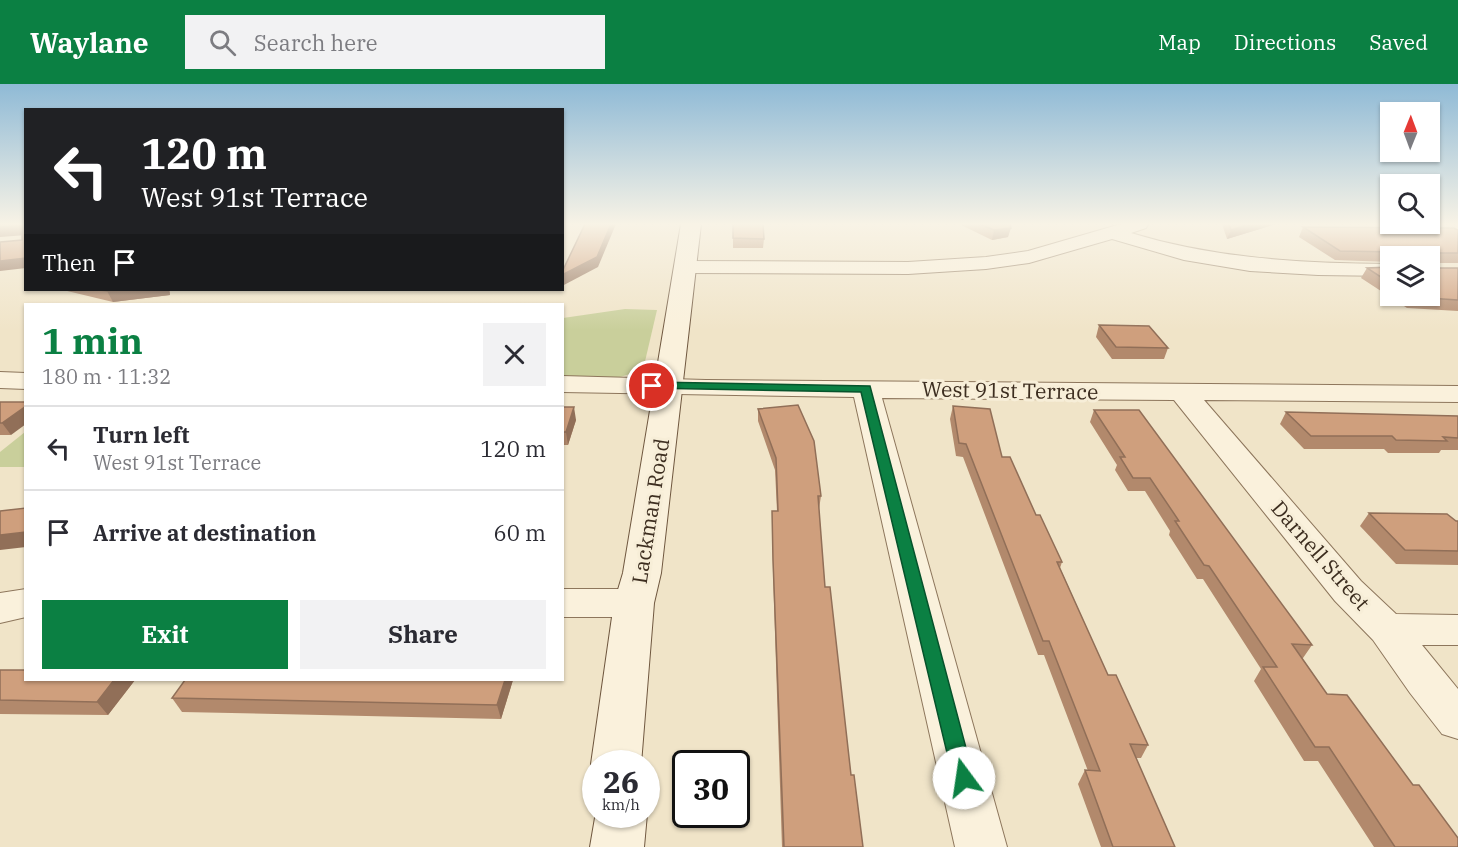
<!DOCTYPE html>
<html lang="en">
<head>
<meta charset="utf-8">
<style>
	body { margin:0; font-family:"IBM Plex Serif",serif; background:#f2f2f3; color:#2b2b33; height:100vh; display:flex; flex-direction:column; font-size:22px; white-space:nowrap }
	* { box-sizing:border-box; margin:0 }
	p { font-size:20px; color:#7c7c81 }
	.icon { flex:none; width:33px; height:33px; fill:none; stroke:currentColor; stroke-width:2; stroke-linecap:round; stroke-linejoin:round }
	.map { position:relative; flex:1; overflow:hidden }
	.sheet { position:absolute; left:24px; top:219px; width:540px; height:378px; display:flex; flex-direction:column; background:#fff; border-radius:0px; box-shadow:0 2px 4px #0004 }
	.sheet>* { flex:none }
	.guide { position:absolute; left:24px; top:24px; width:540px; height:183px; border-radius:0px; box-shadow:0 2px 4px #0004; background:#202124; color:#fff; overflow:hidden }
	.needle { width:39px; rotate:1deg }
	.fabs { position:absolute; left:1380px; top:18px; display:grid; gap:12px }
	.fabs a { display:grid; place-items:center; width:60px; height:60px; border-radius:0px; background:#fff; box-shadow:0 2px 4px #0004; font-size:30px }
	.speed { position:absolute; left:582px; top:666px; display:flex; gap:12px; font-size:30px; font-weight:700; text-align:center }
	.speed>* { display:grid; place-content:center; width:78px; height:78px; border-radius:50%; background:#fff; box-shadow:0 2px 4px #0004; line-height:1 }
	.speed small { font-size:15px; font-weight:400 }
	.speed .limit { border:3px solid #111; border-radius:9px; background:#fff; color:#111 }
	.pin { position:absolute; display:grid; place-items:center; width:51px; height:51px; color:#fff; margin:-26px; border:3px solid #fff; border-radius:50%; box-shadow:0 2px 6px #0007 }
	.me { position:absolute; width:66px; margin:-33px; rotate:346deg; stroke-linejoin:round; filter:drop-shadow(0 0 4px #0008) }
	.turn { display:flex; align-items:center; gap:21px; height:126px; padding:0 18px; font-size:27px }
	.turn .icon { width:78px; height:78px; stroke-width:2.5 }
	.turn b { display:block; font-size:42px; line-height:51px }
	.then { display:flex; align-items:center; height:57px; padding:0 18px; background:#0003; gap:12px; font-size:22px }
	.round { display:grid; place-items:center; flex:none; width:63px; height:63px; border-radius:0px; background:#f2f2f3 }
	.overview { display:flex; align-items:center; justify-content:space-between; height:102px; padding:0 18px }
	h1 { font-size:36px; font-weight:800; line-height:45px; color:#0b8043 }
	.primary-button { display:flex; gap:12px; margin-top:auto; padding:12px 18px }
	.primary-button a { flex:1; height:69px; border-radius:0px; background:#0b8043; color:#fff; font-size:24px; font-weight:800; line-height:69px; text-align:center }
	.primary-button a+a { background:#f2f2f3; color:#2b2b33 }
	ul { padding:0; list-style:none }
	li { display:flex; align-items:center; gap:18px; height:84px; padding:0 18px; border-top:2px solid #e1e1e2 }
	li div { flex:1 }
	li b { display:block; font-size:22px }
	li em { font-style:normal }
	header { display:flex; align-items:center; gap:36px; box-sizing:border-box; height:84px; padding:0 30px; background:#0b8043; color:#fff }
	header strong { font-size:28px }
	nav { display:flex; gap:33px; margin-inline-start:auto; font-size:21px }
	.search { width:420px; height:54px; background:#f2f2f3; display:flex; align-items:center; gap:15px; box-sizing:border-box; padding:0 21px; border-radius:0px; color:#7c7c81; font-size:22px }
	.map>svg:first-child { display:block }
	.green { fill:#c9cf9b }
	.lines { fill:none; stroke-linecap:round; stroke-linejoin:round }
	.minor-casing { stroke:#8d765c; stroke-width:2 }
	.secondary-casing { stroke:#6f573f; stroke-width:2 }
	.minor { fill:#faf1dc; fill-rule:evenodd }
	.secondary { fill:#faf1dc; fill-rule:evenodd }
	.wall { fill:#b2896c }
	.shaded-wall { fill:#916f58 }
	.building { fill:#cf9f7d; stroke:#916f58; stroke-width:1.5 }
	.route { fill:#0b8043; stroke:#07532c; stroke-width:1.5 }
	.labels { text-anchor:middle; dominant-baseline:central; stroke-width:6; stroke-linejoin:round; paint-order:stroke }
	.street-label { font-size:21px; fill:#3d2e20; stroke:#f7eed8 }
</style>
</head>
<body>
<header>
<strong>Waylane</strong>
<div class="search"><svg class="icon" aria-label="search" viewBox="0 0 24 24"><circle cx="10" cy="10" r="6"/><path d="M15 15l6 6"/></svg>Search here</div>
<nav><a>Map</a><a>Directions</a><a>Saved</a></nav>
</header>
<div class="map">
<svg width="1458" height="763" viewBox="0 0 1458 763">
	<rect width="100%" height="100%" fill="#f0e4c8"/>
	<!-- green -->
	<g class="green">
		<path d="M 625,225 L 657,226 L 643,286 L 620,293 L 563,293 L 563,234 Z"/>
		<path d="M 25,348 L 25,383 L 0,383 L 0,368 Z"/>
	</g>
	<g class="lines">
		<!-- minor casing -->
		<g class="minor-casing">
			<g id="minor">
				<path d="M 1121,140 L 1148,140 L 1146,144 L 1131,149 C 1216,175 1302,179 1390,180 L 1390,192 L 1318,191 L 1250,187 L 1184,176 L 1112,155 L 1029,179 L 986,185 L 908,190 L 686,189 L 679,187 L 676,183 L 679,179 L 686,177 L 908,178 L 986,173 L 1028,167 Z"/>
				<path d="M 0,288 L 26,289 L 26,305 L 0,304 Z"/>
				<path d="M 562,292 L 706,296 L 1458,302 L 1458,318 L 1204,316 L 1361,497 L 1396,530 L 1458,531 L 1458,561 L 1422,561 L 1458,605 L 1458,655 L 1442,650 L 1410,609 L 1373,556 L 1335,517 L 1174,316 L 882,314 L 1007,763 L 955,763 L 854,313 L 562,308 Z"/>
				<path d="M 26,505 L 26,533 L 0,539 L 0,509 Z"/>
				<path d="M 562,505 L 634,505 L 648,509 L 653,519 L 648,529 L 634,533 L 562,533 Z"/>
			</g>
		</g>
		<!-- secondary casing -->
		<g class="secondary-casing">
			<g id="secondary">
				<path d="M 681,140 L 701,140 L 661,489 L 654,519 L 641,680 L 596,680 L 596,689 L 591,680 L 614,519 L 623,489 Z"/>
				<path d="M 596,728 L 596,730 L 646,730 L 646,728 L 647,730 L 644,763 L 590,763 Z"/>
			</g>
		</g>
		<!-- minor -->
		<use href="#minor" class="minor"/>
		<!-- secondary -->
		<use href="#secondary" class="secondary"/>
	</g>
	<!-- wall -->
	<g class="wall">
		<path d="M 733,140 L 764,155 L 763,164 L 733,164 Z"/>
		<path d="M 959,140 L 1010,140 L 1008,153 L 992,156 Z"/>
		<path d="M 1222,140 L 1276,140 L 1227,155 Z"/>
		<path d="M 1303,143 L 1458,146 L 1458,179 L 1434,179 L 1434,184 L 1458,184 L 1458,227 L 1407,224 L 1361,194 L 1367,184 L 1390,183 L 1390,212 L 1430,212 L 1430,172 L 1390,172 L 1390,178 L 1335,176 L 1299,153 Z"/>
		<path d="M 63,206 L 169,206 L 170,208 L 170,211 L 113,218 Z"/>
		<path d="M 1099,241 L 1168,264 L 1164,275 L 1112,275 L 1096,253 Z"/>
		<path d="M 0,318 L 11,351 L 0,351 Z"/>
		<path d="M 953,322 L 1002,373 L 1036,431 L 1062,478 L 1060,484 L 1108,591 L 1148,661 L 1141,674 L 1136,674 L 1175,763 L 1101,763 L 1078,700 L 1085,686 L 1088,687 L 1044,571 L 1038,571 L 963,373 L 956,372 L 950,335 Z"/>
		<path d="M 562,323 L 576,336 L 568,361 L 562,361 Z"/>
		<path d="M 758,325 L 821,412 L 819,425 L 825,503 L 851,691 L 863,763 L 782,763 L 773,489 L 772,427 L 777,427 L 775,386 L 758,337 Z"/>
		<path d="M 1094,326 L 1312,561 L 1303,574 L 1302,574 L 1327,610 L 1458,763 L 1374,763 L 1318,677 L 1304,677 L 1254,597 L 1261,585 L 1203,495 L 1197,495 L 1169,451 L 1170,447 L 1145,407 L 1128,407 L 1115,386 L 1117,381 L 1090,338 Z"/>
		<path d="M 1286,328 L 1458,332 L 1458,366 L 1441,366 L 1439,369 L 1388,369 L 1384,365 L 1304,365 L 1280,340 Z"/>
		<path d="M 1369,429 L 1458,437 L 1458,481 L 1396,480 L 1360,442 Z"/>
		<path d="M 0,586 L 135,596 L 108,631 L 0,630 Z"/>
		<path d="M 513,596 L 501,635 L 182,628 L 172,614 Z"/>
	</g>
	<!-- shaded-wall -->
	<g class="shaded-wall">
		<path d="M 611,140 L 616,140 L 598,183 L 562,202 L 562,191 Z"/>
		<path d="M 1250,140 L 1276,140 L 1227,155 L 1231,146 Z"/>
		<path d="M 22,141 L 26,151 L 0,153 L 0,143 Z"/>
		<path d="M 1011,144 L 1008,153 L 992,156 L 994,146 Z"/>
		<path d="M 26,174 L 26,184 L 0,187 L 0,177 Z"/>
		<path d="M 121,206 L 169,206 L 170,211 L 113,218 L 107,207 Z"/>
		<path d="M 26,322 L 26,340 L 11,351 L 2,339 Z"/>
		<path d="M 574,323 L 576,336 L 568,361 L 566,348 Z"/>
		<path d="M 26,448 L 26,463 L 0,466 L 0,451 Z"/>
		<path d="M 114,596 L 135,596 L 108,631 L 97,618 Z"/>
		<path d="M 505,596 L 513,596 L 501,635 L 497,621 Z"/>
	</g>
	<!-- building -->
	<g class="building">
		<path d="M 0,140 L 26,140 L 26,174 L 0,177 L 0,158 L 22,156 L 22,141 L 0,143 Z"/>
		<path d="M 585,140 L 611,140 L 597,173 L 562,191 L 562,188 Z"/>
		<path d="M 733,140 L 763,140 L 764,155 L 733,154 Z"/>
		<path d="M 980,140 L 1010,140 L 1011,144 L 994,146 Z"/>
		<path d="M 1229,140 L 1250,140 L 1231,146 Z"/>
		<path d="M 1303,143 L 1454,144 L 1458,146 L 1458,169 L 1434,169 L 1434,184 L 1458,184 L 1458,216 L 1413,213 L 1410,212 L 1430,212 L 1430,172 L 1397,172 L 1397,168 L 1340,167 Z"/>
		<path d="M 1390,183 L 1390,199 L 1367,184 Z"/>
		<path d="M 100,206 L 121,206 L 107,207 Z"/>
		<path d="M 1099,241 L 1149,242 L 1168,264 L 1116,263 Z"/>
		<path d="M 0,318 L 26,318 L 26,322 L 2,339 L 0,339 Z"/>
		<path d="M 798,321 L 814,357 L 821,412 L 818,412 L 825,503 L 830,503 L 851,691 L 854,691 L 863,763 L 784,763 L 773,476 L 772,427 L 778,427 L 776,374 L 758,325 Z"/>
		<path d="M 953,322 L 990,325 L 1002,373 L 1010,373 L 1036,431 L 1040,431 L 1062,478 L 1057,478 L 1108,591 L 1116,591 L 1148,661 L 1130,660 L 1175,763 L 1113,763 L 1085,686 L 1100,687 L 1049,557 L 1043,557 L 966,360 L 959,359 Z"/>
		<path d="M 562,323 L 574,323 L 566,348 L 562,348 Z"/>
		<path d="M 1094,326 L 1139,326 L 1312,561 L 1292,560 L 1327,610 L 1347,611 L 1413,701 L 1419,701 L 1458,754 L 1458,763 L 1395,763 L 1329,663 L 1315,663 L 1263,583 L 1277,583 L 1209,482 L 1204,481 L 1175,437 L 1179,437 L 1150,394 L 1133,394 L 1120,373 L 1125,373 Z"/>
		<path d="M 1286,328 L 1458,332 L 1458,354 L 1443,353 L 1447,357 L 1396,356 L 1392,352 L 1311,352 Z"/>
		<path d="M 26,424 L 26,448 L 0,451 L 0,427 Z"/>
		<path d="M 1369,429 L 1447,430 L 1456,437 L 1458,437 L 1458,467 L 1405,466 Z"/>
		<path d="M 0,586 L 26,586 L 26,596 L 114,596 L 97,618 L 0,616 Z"/>
		<path d="M 185,596 L 505,596 L 497,621 L 172,614 Z"/>
	</g>
	<!-- sky -->
	<linearGradient id="sky" x2="0" y2="1"><stop stop-color="#8fbad6"/><stop offset="0.57" stop-color="#f8f3e6"/><stop offset="1" stop-color="#f8f3e6" stop-opacity="0"/></linearGradient>
	<rect width="1458" height="246" fill="url(#sky)"/>
	<!-- route -->
	<path class="route" d="M 652,298 L 870,302 L 974,694 L 971,701 L 964,704 L 957,701 L 953,694 L 861,308 L 648,304 L 648,299 Z"/>
	<g class="labels">
		<!-- street labels -->
		<g class="street-label">
			<text transform="translate(1010 306) rotate(1)">West 91st Terrace</text>
			<text transform="translate(650 427) rotate(-81)">Lackman Road</text>
			<text transform="translate(1321 471) rotate(49)">Darnell Street</text>
		</g>
	</g>
</svg>
<div class="fabs">
<a><svg class="needle" viewBox="-14 -14 28 28"><path d="M0-13l5 13h-10z" fill="#e53935"/><path d="M0 13l5-13h-10z" fill="#7c7c81"/></svg></a>
<a><svg class="icon" aria-label="search" viewBox="0 0 24 24"><circle cx="10" cy="10" r="6"/><path d="M15 15l6 6"/></svg></a>
<a><svg class="icon" aria-label="layers" viewBox="0 0 24 24"><path d="M12 4l9 5-9 5-9-5zM3 14l9 5 9-5"/></svg></a>
</div>
<div class="speed"><div>26<small>km/h</small></div><div class="limit">30</div></div>
<div class="pin" style="left:652px;top:302px;background:#d93025"><svg class="icon" aria-label="arrive" viewBox="0 0 24 24"><path d="M6 21V4h12l-3 4 3 4H6"/></svg></div>
<svg class="me" style="left:964px;top:694px" viewBox="-20 -20 40 40"><circle r="19" fill="#fff"/><path d="M0-13L10 11 0 6-10 11z" fill="#0b8043"/></svg>
<div class="guide">
<div class="turn"><svg class="icon" aria-label="left" viewBox="0 0 24 24"><path d="M17 20v-9H6M10 6l-5 5 5 5"/></svg><div><b>120 m</b>West 91st Terrace</div></div>
<div class="then">Then<svg class="icon" aria-label="arrive" viewBox="0 0 24 24"><path d="M6 21V4h12l-3 4 3 4H6"/></svg></div>
</div>
<section class="sheet">
<div class="overview"><div><h1>1 min</h1><p>180 m · 11:32</p></div><a class="round"><svg class="icon" aria-label="close" viewBox="0 0 24 24"><path d="M6 6l12 12M18 6L6 18"/></svg></a></div>
<ul>
<li><svg class="icon" aria-label="left" viewBox="0 0 24 24"><path d="M17 20v-9H6M10 6l-5 5 5 5"/></svg><div><b>Turn left</b><p>West 91st Terrace</p></div><em>120 m</em></li>
<li><svg class="icon" aria-label="arrive" viewBox="0 0 24 24"><path d="M6 21V4h12l-3 4 3 4H6"/></svg><div><b>Arrive at destination</b></div><em>60 m</em></li>
</ul>
<div class="primary-button"><a>Exit</a><a>Share</a></div>
</section>
</div>
</body>
</html>
